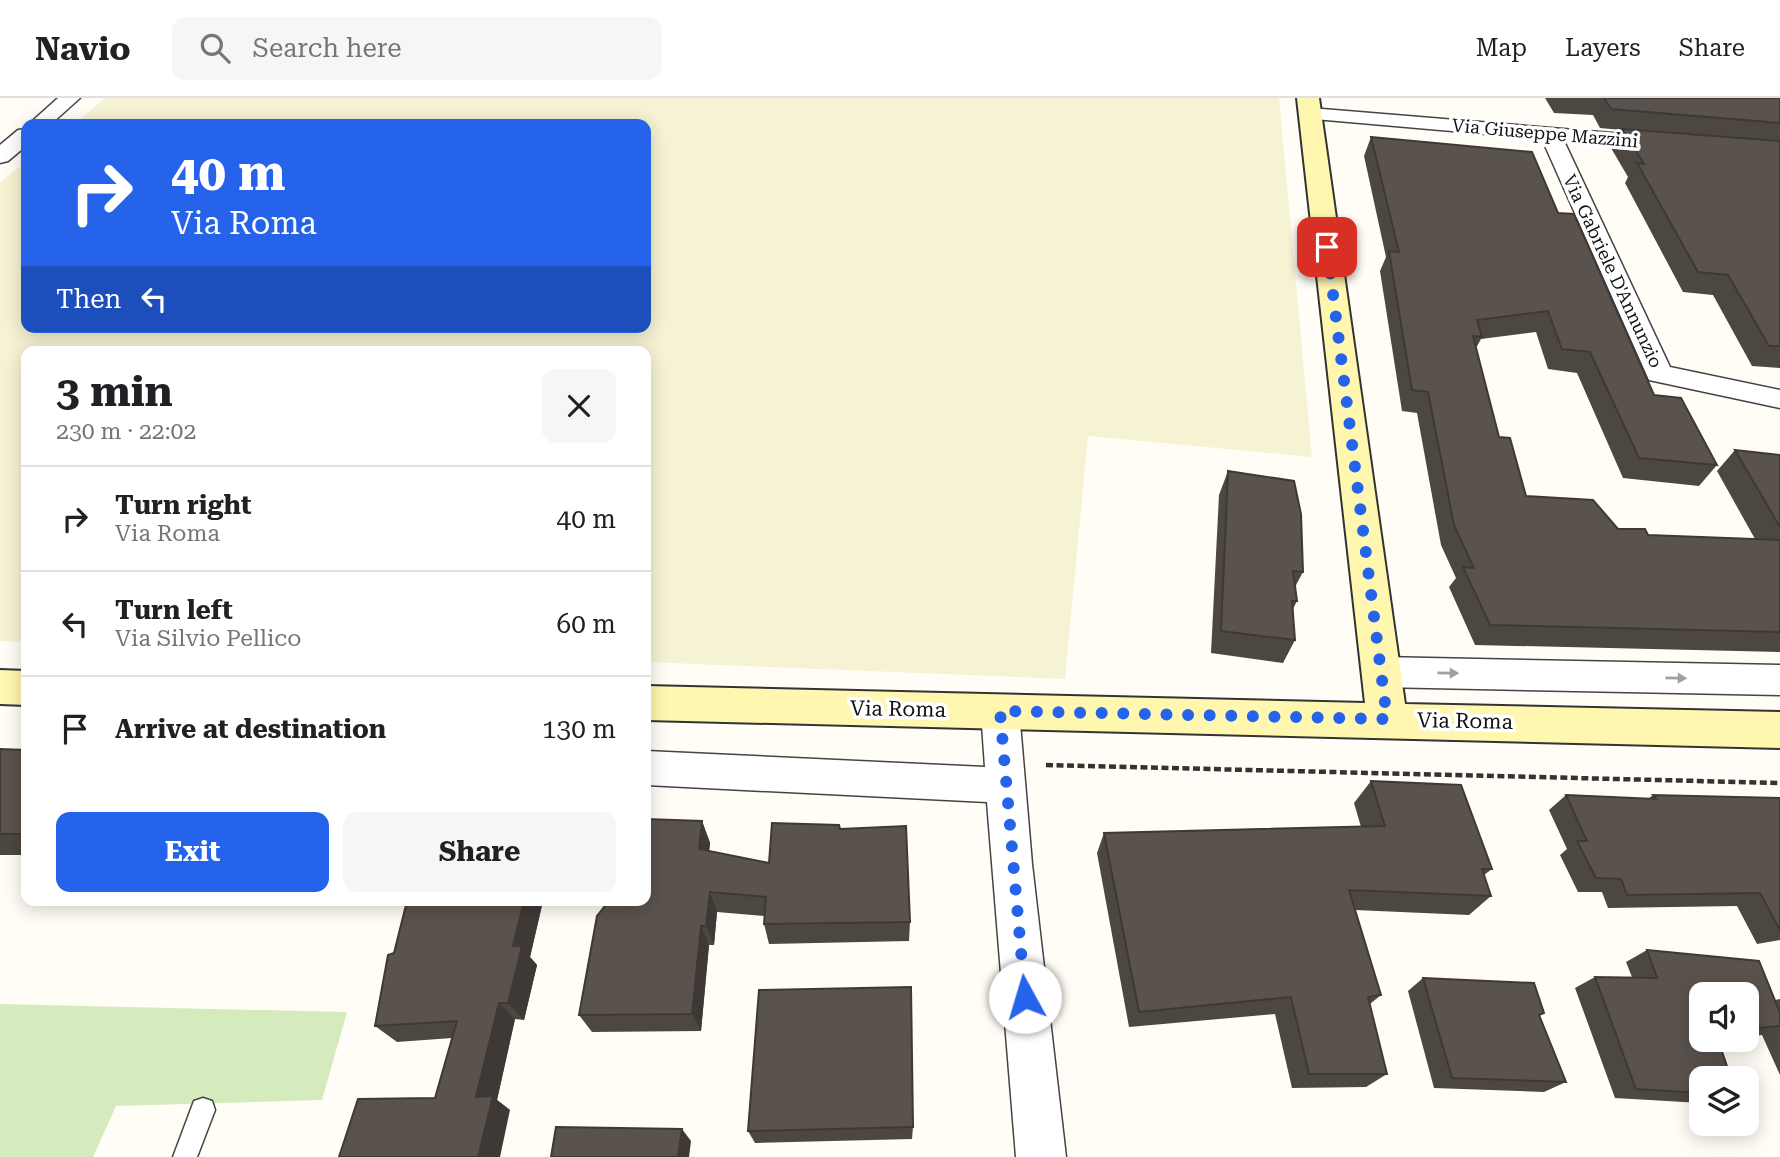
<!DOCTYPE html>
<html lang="en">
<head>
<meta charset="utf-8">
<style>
	body { margin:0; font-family:"Roboto Serif",serif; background:#f6f6f6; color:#202124; height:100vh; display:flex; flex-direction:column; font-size:26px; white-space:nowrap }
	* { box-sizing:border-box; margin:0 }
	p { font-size:23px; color:#757577 }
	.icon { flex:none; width:38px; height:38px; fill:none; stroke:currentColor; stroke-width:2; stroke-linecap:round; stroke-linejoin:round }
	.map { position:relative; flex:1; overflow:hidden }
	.panel { position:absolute; left:21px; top:248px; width:630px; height:560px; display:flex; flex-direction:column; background:#fff; border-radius:14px; box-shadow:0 4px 18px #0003 }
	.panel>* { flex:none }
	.guide { position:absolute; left:21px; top:21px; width:630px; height:214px; border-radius:14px; box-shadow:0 4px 18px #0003; background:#2563eb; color:#fff; overflow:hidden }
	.controls { position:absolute; left:1689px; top:884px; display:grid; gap:14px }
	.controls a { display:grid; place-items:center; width:70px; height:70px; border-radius:14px; background:#fff; box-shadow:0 4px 18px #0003; font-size:35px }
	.pin { position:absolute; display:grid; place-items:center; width:60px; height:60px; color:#fff; margin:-30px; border-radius:14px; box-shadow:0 4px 10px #0006 }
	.me { position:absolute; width:77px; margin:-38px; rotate:354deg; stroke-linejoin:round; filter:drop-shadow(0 0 5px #0008) }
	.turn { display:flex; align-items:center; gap:24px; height:147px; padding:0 35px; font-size:32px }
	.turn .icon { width:91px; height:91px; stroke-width:2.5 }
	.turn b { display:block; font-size:49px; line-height:60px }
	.then { display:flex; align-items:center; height:66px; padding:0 35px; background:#0003; gap:14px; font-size:26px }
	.round { display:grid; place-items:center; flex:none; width:74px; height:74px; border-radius:14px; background:#f6f6f6 }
	.summary { display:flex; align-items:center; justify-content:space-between; height:119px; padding:0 35px }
	h1 { font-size:42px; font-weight:700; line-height:52px }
	.button { display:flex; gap:14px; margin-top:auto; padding:14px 35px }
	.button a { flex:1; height:80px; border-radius:14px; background:#2563eb; color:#fff; font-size:28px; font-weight:700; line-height:80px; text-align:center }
	.button a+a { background:#f6f6f6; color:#202124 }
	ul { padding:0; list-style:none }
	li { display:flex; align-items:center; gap:21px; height:105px; padding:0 35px; border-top:2px solid #e0e0e0 }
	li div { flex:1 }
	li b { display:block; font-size:26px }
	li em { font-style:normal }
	header { display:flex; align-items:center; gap:42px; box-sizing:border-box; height:98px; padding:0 35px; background:#fff; border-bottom:2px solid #e0e0e0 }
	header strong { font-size:33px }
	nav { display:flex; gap:38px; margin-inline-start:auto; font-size:24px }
	.search { width:490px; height:63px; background:#f6f6f6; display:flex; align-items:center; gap:18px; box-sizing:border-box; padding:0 24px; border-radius:14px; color:#757577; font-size:26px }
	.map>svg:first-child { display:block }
	.farmland { fill:#f6f3d4 }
	.green { fill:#d5ebbd }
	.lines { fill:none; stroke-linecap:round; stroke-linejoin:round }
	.lane-casing { stroke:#444; stroke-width:3 }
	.street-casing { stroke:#444; stroke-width:3 }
	.secondary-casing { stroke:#333; stroke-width:4 }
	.path { stroke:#333; stroke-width:4.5; stroke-dasharray:7 3.5; stroke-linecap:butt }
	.lane { fill:#fff; fill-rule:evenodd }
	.street { fill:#fff; fill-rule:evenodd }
	.secondary { fill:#fff6b0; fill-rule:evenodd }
	.wall { fill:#4d4742 }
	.shaded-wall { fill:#3f3936 }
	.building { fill:#5a524d; stroke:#3f3936; stroke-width:2 }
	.oneway { fill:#a0a0a0 }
	.route { stroke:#2563eb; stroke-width:12; stroke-dasharray:0 21.6 }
	.labels { text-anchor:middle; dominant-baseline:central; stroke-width:7; stroke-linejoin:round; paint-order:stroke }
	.far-street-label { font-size:18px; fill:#111; stroke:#fff }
	.street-label { font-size:21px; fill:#111; stroke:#fff }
</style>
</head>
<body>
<header>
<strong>Navio</strong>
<div class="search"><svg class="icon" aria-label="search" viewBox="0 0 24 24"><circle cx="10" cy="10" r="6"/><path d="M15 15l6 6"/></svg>Search here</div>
<nav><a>Map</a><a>Layers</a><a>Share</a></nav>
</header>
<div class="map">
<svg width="1780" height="1059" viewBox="0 0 1780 1059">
	<rect width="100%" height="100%" fill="#fffdf5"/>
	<!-- farmland -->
	<path class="farmland" d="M 105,0 L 1279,0 L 1312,359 L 1088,338 L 1065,581 L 646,564 L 646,254 L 26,254 L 26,544 L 0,543 L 0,84 L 26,64 L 26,229 L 646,229 L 646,26 L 74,26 Z"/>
	<!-- green -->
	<path class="green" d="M 0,906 L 347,914 L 322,1002 L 116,1008 L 93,1059 L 0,1059 Z"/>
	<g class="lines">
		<!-- lane casing -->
		<g class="lane-casing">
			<path id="lane" d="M 203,1000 L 212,1003 L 215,1012 L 197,1059 L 173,1059 L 194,1003 Z"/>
		</g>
		<!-- street casing -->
		<g class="street-casing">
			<g id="street">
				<path d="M 58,0 L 80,0 L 51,26 L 29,26 Z"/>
				<path d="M 1310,10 L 1673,40 L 1676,45 L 1665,51 L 1564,43 L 1670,269 L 1780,292 L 1780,310 L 1649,282 L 1542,41 L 1303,20 L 1300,16 Z"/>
				<path d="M 26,31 L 26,48 L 8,63 L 0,65 L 0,47 L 18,32 Z"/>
				<path d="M 1380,559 L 1780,567 L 1780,597 L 1380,589 L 1367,584 L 1362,574 L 1367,564 Z"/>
				<path d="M 1000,597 L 1013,602 L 1019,613 L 1032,766 L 1066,1059 L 1016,1059 L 987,704 L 646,687 L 646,653 L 985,669 L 981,613 L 987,602 Z"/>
			</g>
		</g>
		<!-- secondary casing -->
		<g class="secondary-casing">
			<g id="secondary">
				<path d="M 1297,0 L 1319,0 L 1405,606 L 1780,614 L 1780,650 L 646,622 L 646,588 L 1365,605 Z"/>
				<path d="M 0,572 L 26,573 L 26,607 L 0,606 Z"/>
			</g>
		</g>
		<!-- path -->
		<path class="path" d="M 1046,667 L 1780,685"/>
		<!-- lane -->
		<use href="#lane" class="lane"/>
		<!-- street -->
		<use href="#street" class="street"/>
		<!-- secondary -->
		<use href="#secondary" class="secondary"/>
	</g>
	<!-- wall -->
	<g class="wall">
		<path d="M 1545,0 L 1780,0 L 1780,270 L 1752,268 L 1713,197 L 1683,194 L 1625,85 L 1628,79 L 1611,50 L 1622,32 L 1600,30 L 1593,17 L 1554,15 Z"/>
		<path d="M 1371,39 L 1558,115 L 1654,297 L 1717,367 L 1699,388 L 1623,380 L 1577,275 L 1548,271 L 1536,234 L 1481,241 L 1476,250 L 1499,339 L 1526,398 L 1618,431 L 1648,437 L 1755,441 L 1717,373 L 1735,352 L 1780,357 L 1780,554 L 1475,547 L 1449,489 L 1456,480 L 1441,447 L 1417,315 L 1402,313 L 1380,173 L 1386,159 L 1364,58 Z"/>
		<path d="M 1228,373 L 1303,474 L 1295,489 L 1297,503 L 1293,511 L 1295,542 L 1283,565 L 1211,555 L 1219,397 Z"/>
		<path d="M 0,651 L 26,652 L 26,757 L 0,757 Z"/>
		<path d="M 1371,683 L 1492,771 L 1484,777 L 1491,798 L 1469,817 L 1355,812 L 1381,897 L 1370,906 L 1387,976 L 1366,989 L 1292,990 L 1275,916 L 1129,929 L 1097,755 L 1104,735 L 1361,729 L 1354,705 Z"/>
		<path d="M 1566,697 L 1648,701 L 1653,697 L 1780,700 L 1780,842 L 1757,846 L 1737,808 L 1608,810 L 1602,794 L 1578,794 L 1560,757 L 1567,751 L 1549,712 Z"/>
		<path d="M 702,723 L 710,745 L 709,753 L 769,765 L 840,731 L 910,824 L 909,843 L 769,846 L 764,826 L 764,818 L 717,814 L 714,847 L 709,847 L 701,933 L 592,934 L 579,917 Z"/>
		<path d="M 407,803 L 543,803 L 530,859 L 537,867 L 524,922 L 515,921 L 497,1002 L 510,1012 L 435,1000 L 452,940 L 397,944 L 375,928 Z"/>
		<path d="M 1647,852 L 1775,902 L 1780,901 L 1780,977 L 1762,937 L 1746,939 L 1746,896 L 1701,942 L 1725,942 L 1718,942 L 1701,980 L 1701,1005 L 1615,1000 L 1575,890 L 1595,879 L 1632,879 L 1626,864 Z"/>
		<path d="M 1423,880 L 1540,918 L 1566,984 L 1544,994 L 1434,990 L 1408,893 Z"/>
		<path d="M 913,1029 L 912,1041 L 755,1045 L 748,1033 Z"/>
	</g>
	<!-- shaded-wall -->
	<g class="shaded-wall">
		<path d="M 702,723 L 710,745 L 707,773 L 699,751 Z"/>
		<path d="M 710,794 L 717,814 L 714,847 L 706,828 Z"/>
		<path d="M 524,803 L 543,803 L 530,859 L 537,867 L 524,922 L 508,905 L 513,848 Z"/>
		<path d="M 701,828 L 709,847 L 701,933 L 692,916 Z"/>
		<path d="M 499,905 L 515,921 L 497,1002 L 510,1012 L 500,1059 L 478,1059 L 476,999 Z"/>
		<path d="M 682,1031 L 691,1043 L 689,1059 L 678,1059 Z"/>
	</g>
	<!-- building -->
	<g class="building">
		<path d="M 1604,0 L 1780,0 L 1780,25 L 1611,11 Z"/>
		<path d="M 1622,31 L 1780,43 L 1780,248 L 1769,248 L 1728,177 L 1698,174 L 1637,65 L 1644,66 Z"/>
		<path d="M 1371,39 L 1532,54 L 1558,115 L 1574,116 L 1654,297 L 1681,300 L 1717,367 L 1639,360 L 1590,254 L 1562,251 L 1548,213 L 1477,222 L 1482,239 L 1473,238 L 1499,339 L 1510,340 L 1526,398 L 1593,402 L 1618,431 L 1645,431 L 1648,437 L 1780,442 L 1780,534 L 1490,527 L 1463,469 L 1474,470 L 1454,427 L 1428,294 L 1412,292 L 1389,153 L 1399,154 Z"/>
		<path d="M 1735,352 L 1780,357 L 1780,429 Z"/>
		<path d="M 1228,373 L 1294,383 L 1301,416 L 1303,474 L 1293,473 L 1297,503 L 1292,503 L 1295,542 L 1221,533 Z"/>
		<path d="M 0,651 L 26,652 L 26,736 L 0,736 Z"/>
		<path d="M 1371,683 L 1461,687 L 1492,771 L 1482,771 L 1491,798 L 1349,792 L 1381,897 L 1368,899 L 1387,976 L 1309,976 L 1291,899 L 1139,914 L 1104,735 L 1385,728 Z"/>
		<path d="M 1566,697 L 1656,701 L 1653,697 L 1780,700 L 1780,832 L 1760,795 L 1627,797 L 1621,781 L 1596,780 L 1577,743 L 1587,743 Z"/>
		<path d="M 646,721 L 702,723 L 699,751 L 769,765 L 772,725 L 839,727 L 840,731 L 906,728 L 910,824 L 764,826 L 766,799 L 710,794 L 706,828 L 701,828 L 692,916 L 579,917 L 597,818 L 609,803 L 646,803 Z"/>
		<path d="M 407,803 L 524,803 L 513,848 L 522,848 L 508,905 L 499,905 L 476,999 L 493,998 L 478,1059 L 339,1059 L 358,1001 L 435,1000 L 457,923 L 375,928 L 388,857 L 394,855 Z"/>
		<path d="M 1647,852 L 1759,863 L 1780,915 L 1780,928 L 1746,931 L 1746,896 L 1701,896 L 1701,942 L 1718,942 L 1731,980 L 1701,980 L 1701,995 L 1636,991 L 1595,879 L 1657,880 Z"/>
		<path d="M 1423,880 L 1534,885 L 1544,915 L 1539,917 L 1566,984 L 1452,980 Z"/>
		<path d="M 911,889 L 913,1029 L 748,1033 L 759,892 Z"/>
		<path d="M 556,1029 L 682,1031 L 678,1059 L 551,1059 Z"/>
	</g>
	<!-- one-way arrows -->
	<defs><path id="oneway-solid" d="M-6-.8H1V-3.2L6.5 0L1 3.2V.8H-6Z" transform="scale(1.75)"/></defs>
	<g class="oneway">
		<use href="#oneway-solid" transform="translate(1448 575) rotate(1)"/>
		<use href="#oneway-solid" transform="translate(1676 580) rotate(1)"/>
	</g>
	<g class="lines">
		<!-- route -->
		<path class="route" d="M 1025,899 L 1000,613 L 1387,621 L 1327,149"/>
	</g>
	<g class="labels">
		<!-- far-street labels -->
		<g class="far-street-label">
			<text transform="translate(1545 35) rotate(5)">Via Giuseppe Mazzini</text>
			<text transform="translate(1613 173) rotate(65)">Via Gabriele D'Annunzio</text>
		</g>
		<!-- street labels -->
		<g class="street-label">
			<text transform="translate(898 611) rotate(1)">Via Roma</text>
			<text transform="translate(1465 623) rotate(1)">Via Roma</text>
		</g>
	</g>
</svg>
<div class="controls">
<a><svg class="icon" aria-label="sound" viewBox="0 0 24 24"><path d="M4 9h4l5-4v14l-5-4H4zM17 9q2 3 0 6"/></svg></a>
<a><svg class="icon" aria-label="layers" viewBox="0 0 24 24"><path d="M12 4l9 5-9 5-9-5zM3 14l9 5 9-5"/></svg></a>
</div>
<div class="pin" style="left:1327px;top:149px;background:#d93025"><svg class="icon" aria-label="arrive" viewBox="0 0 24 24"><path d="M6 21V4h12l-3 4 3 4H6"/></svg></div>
<svg class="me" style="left:1025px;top:899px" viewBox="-20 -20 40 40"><circle r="19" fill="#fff"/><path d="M0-13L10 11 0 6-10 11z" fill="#2563eb"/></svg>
<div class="guide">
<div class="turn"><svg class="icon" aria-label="right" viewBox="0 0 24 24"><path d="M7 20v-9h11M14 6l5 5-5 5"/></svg><div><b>40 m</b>Via Roma</div></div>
<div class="then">Then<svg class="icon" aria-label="left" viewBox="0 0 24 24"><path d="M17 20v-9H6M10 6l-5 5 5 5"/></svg></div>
</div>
<section class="panel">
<div class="summary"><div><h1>3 min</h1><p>230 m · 22:02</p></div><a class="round"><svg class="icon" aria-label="close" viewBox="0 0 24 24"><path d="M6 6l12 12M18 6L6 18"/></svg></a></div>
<ul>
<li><svg class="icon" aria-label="right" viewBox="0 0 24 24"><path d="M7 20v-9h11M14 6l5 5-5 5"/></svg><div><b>Turn right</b><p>Via Roma</p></div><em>40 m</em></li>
<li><svg class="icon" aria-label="left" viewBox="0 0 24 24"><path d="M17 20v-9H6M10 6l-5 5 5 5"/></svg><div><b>Turn left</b><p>Via Silvio Pellico</p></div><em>60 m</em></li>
<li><svg class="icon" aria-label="arrive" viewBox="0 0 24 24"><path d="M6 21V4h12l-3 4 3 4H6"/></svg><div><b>Arrive at destination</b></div><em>130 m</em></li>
</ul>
<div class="button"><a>Exit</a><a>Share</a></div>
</section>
</div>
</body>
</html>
